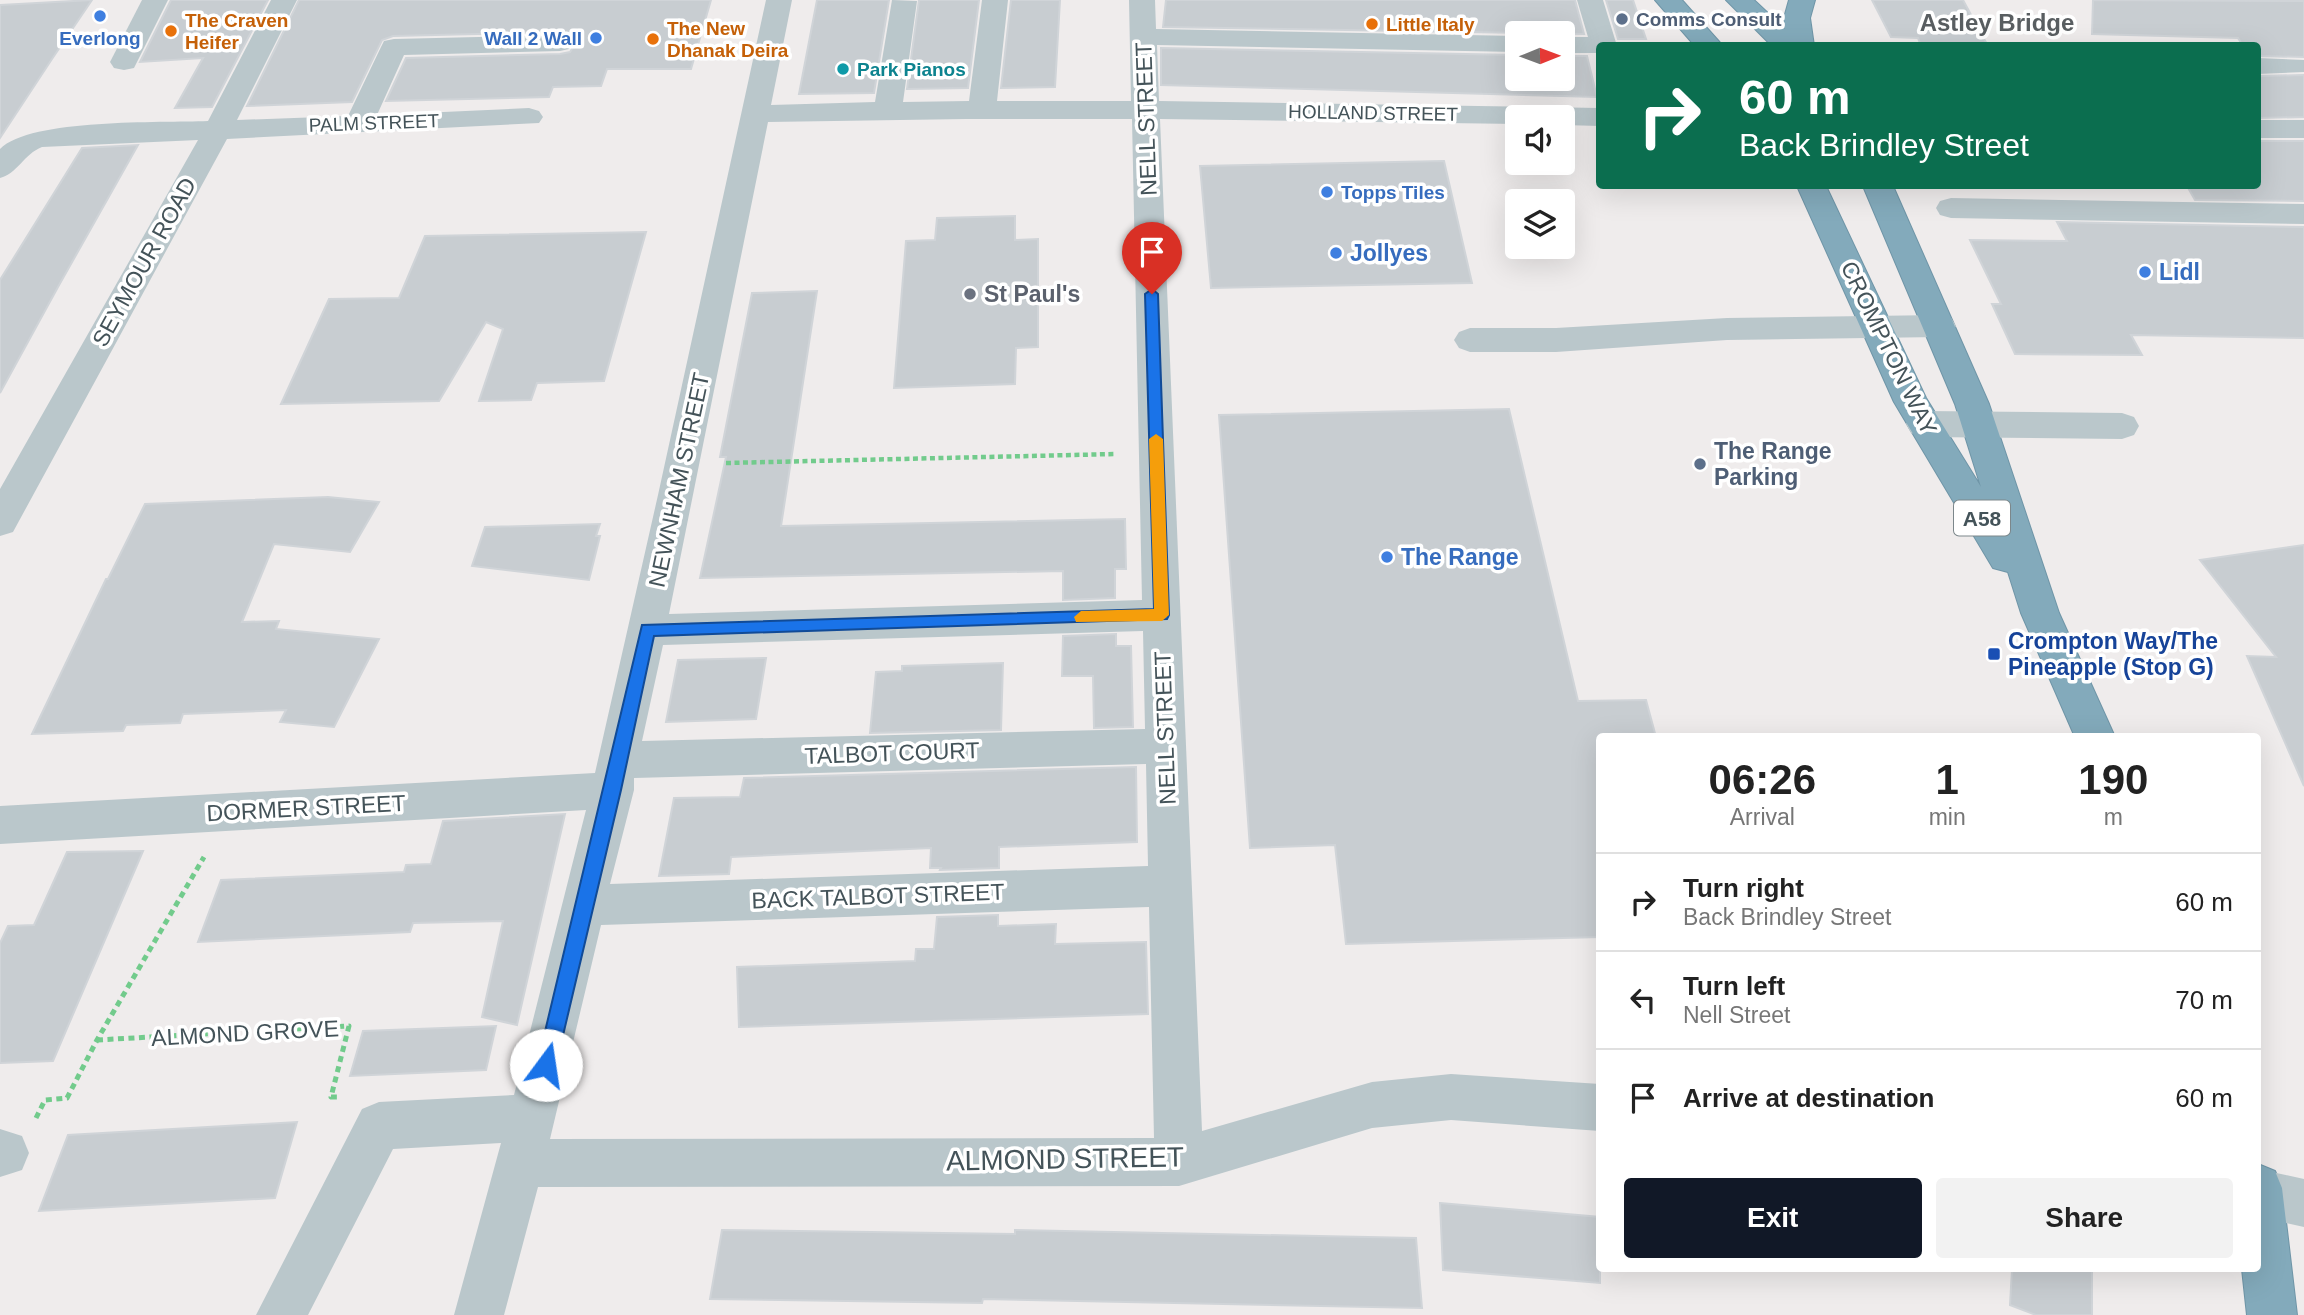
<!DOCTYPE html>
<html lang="en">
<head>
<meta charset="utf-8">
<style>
	body { margin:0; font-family:Arial,sans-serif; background:#f2f2f2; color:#222; height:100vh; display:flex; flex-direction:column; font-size:26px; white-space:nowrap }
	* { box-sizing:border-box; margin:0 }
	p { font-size:23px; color:#767676 }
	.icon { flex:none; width:38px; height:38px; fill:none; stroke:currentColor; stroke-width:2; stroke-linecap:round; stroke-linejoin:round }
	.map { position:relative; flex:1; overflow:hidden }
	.details { position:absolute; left:1596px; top:733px; width:665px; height:539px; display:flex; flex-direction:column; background:#fff; border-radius:7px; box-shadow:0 7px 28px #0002 }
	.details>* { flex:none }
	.banner { position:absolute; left:1596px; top:42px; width:665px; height:147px; border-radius:7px; box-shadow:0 7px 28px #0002; background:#0b6e4f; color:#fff; overflow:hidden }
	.needle { width:46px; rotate:89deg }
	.tools { position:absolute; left:1505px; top:21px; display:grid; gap:14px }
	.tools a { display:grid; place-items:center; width:70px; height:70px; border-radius:7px; background:#fff; box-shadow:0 7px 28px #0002; font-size:35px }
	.pin { position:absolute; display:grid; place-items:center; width:60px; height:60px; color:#fff; margin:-72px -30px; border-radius:50% 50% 50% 0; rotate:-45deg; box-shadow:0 0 7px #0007 }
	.pin .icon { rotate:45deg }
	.me { position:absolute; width:77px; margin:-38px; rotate:14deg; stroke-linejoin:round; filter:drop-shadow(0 0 5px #0008) }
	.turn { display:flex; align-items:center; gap:24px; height:147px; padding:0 28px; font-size:32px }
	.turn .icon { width:91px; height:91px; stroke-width:2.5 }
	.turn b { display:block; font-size:49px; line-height:60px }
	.eta { display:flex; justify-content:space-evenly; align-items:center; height:119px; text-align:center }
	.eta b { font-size:42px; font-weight:600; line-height:49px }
	.cta { display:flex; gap:14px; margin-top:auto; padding:14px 28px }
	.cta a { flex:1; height:80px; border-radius:7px; background:#111827; color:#fff; font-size:28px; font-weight:600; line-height:80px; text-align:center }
	.cta a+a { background:#f2f2f2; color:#222 }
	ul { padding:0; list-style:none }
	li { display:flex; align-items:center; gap:21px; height:98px; padding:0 28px; border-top:2px solid #e0e0e0 }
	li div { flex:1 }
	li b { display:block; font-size:26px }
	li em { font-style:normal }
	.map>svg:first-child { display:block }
	.building { fill:#c8cdd1; stroke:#d0d4d8; stroke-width:2 }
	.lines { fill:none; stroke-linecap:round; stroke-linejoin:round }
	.highway-casing { stroke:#6f95a7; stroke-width:2 }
	.path-far1 { stroke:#72cb8c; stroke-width:4.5; stroke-dasharray:5 3.5; stroke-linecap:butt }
	.path { stroke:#72cb8c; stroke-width:5; stroke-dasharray:6 4.5; stroke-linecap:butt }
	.minor { fill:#bac7cb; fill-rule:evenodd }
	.highway { fill:#83aabb; fill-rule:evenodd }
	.route { fill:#1a73e8; stroke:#114b97; stroke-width:2 }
	.slow { fill:#f59e0b }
	.shop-dot { fill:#3f7fe0; stroke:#fff; stroke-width:2.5 }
	.service-dot { fill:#5c6f8a; stroke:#fff; stroke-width:2.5 }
	.food-dot { fill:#e8710a; stroke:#fff; stroke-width:2.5 }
	.culture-dot { fill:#0f9aa8; stroke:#fff; stroke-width:2.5 }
	.worship-dot { fill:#6b7280; stroke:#fff; stroke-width:2.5 }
	.transit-dot { fill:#1a4fb4; stroke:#fff; stroke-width:2.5 }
	.labels { text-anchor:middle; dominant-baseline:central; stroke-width:7; stroke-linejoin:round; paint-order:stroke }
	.far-service-label { font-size:19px; font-weight:bold; fill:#4e5e75; stroke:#fff; text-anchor:start }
	.far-food-label { font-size:19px; font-weight:bold; fill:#c56008; stroke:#fff; text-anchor:start }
	.far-shop-label { font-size:19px; font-weight:bold; fill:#366cbe; stroke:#fff }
	.far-culture-label { font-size:19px; font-weight:bold; fill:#0d838f; stroke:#fff; text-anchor:start }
	.far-street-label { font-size:19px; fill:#445359; stroke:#fff }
	.shield { fill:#fff; stroke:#7c878b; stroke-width:2 }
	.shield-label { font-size:21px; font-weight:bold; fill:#445359 }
	.street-label { font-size:23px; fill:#445359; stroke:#fff }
	.shop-label { font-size:23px; font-weight:bold; fill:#366cbe; stroke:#fff; text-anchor:start }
	.worship-label { font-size:23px; font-weight:bold; fill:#5b616d; stroke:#fff; text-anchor:start }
	.service-label { font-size:23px; font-weight:bold; fill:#4e5e75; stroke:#fff; text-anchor:start }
	.transit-label { font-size:23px; font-weight:bold; fill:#164399; stroke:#fff; text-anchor:start }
	.far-district-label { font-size:24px; font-weight:bold; fill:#595e61; stroke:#fff }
	.near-street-label { font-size:28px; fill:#445359; stroke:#fff }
</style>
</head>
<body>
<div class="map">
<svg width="2304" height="1315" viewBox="0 0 2304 1315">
	<rect width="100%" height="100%" fill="#efecec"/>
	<!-- building -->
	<g class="building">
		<path d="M 92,0 L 52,59 L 0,138 L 0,5 Z"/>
		<path d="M 171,0 L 268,0 L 212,107 L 175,108 L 203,58 L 140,62 Z"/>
		<path d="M 299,0 L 711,0 L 691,69 L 607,69 L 601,86 L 553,87 L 549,97 L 386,101 L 406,58 L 560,54 L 570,52 L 575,44 L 571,36 L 560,32 L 393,36 L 382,40 L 352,102 L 247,106 Z"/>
		<path d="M 817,0 L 889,0 L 874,93 L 799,94 Z"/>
		<path d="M 919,0 L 979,0 L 968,88 L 907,89 Z"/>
		<path d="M 1011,0 L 1060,0 L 1055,87 L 1001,88 Z"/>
		<path d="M 1166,0 L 1575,0 L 1584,34 L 1163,27 Z"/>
		<path d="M 1606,0 L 1633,0 L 1646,39 L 1618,39 Z"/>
		<path d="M 1872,0 L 1963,0 L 1988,46 L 1921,46 L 1918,38 L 1891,37 Z"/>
		<path d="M 2093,0 L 2304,1 L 2304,57 L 2258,56 L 2258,46 L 2243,46 L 2238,38 L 2092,34 Z"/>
		<path d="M 1161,48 L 1517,55 L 1517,79 L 1563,79 L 1563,56 L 1587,56 L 1597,97 L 1161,85 Z"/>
		<path d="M 2304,75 L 2304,117 L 2258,118 L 2258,76 Z"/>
		<path d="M 2258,141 L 2304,141 L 2304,201 L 2195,200 L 2187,186 L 2258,186 Z"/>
		<path d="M 138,145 L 58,287 L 0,393 L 0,280 L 82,148 Z"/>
		<path d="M 1444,161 L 1472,283 L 1211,288 L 1200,166 Z"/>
		<path d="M 1015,216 L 1015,240 L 1038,239 L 1038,347 L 1016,348 L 1015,384 L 894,388 L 906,241 L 935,240 L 937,218 Z"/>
		<path d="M 2057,222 L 2304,227 L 2304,338 L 2131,335 L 2142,355 L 2015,354 L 1992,304 L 2001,304 L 1970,240 L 2067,241 Z"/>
		<path d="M 646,232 L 604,381 L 537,383 L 531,400 L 479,401 L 503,329 L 486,322 L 439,401 L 281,404 L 329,299 L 399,298 L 425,236 Z"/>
		<path d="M 817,291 L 781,526 L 1125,519 L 1126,569 L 1115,569 L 1115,598 L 1063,600 L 1063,571 L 700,578 L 726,457 L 720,457 L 752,293 Z"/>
		<path d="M 1509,409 L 1578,701 L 1646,700 L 1656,737 L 1600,737 L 1600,937 L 1346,944 L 1335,845 L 1250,848 L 1219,415 Z"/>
		<path d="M 328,497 L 379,502 L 350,552 L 274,544 L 242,622 L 279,621 L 276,629 L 379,639 L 334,727 L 280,722 L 286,710 L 183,714 L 180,723 L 126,725 L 123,731 L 32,734 L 106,579 L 108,579 L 145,504 Z"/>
		<path d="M 600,524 L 596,536 L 600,536 L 589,580 L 472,566 L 485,527 Z"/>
		<path d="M 2304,545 L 2304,786 L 2247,656 L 2276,657 L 2200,560 Z"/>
		<path d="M 1116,634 L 1116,646 L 1131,646 L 1133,727 L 1094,728 L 1093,676 L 1062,676 L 1063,636 Z"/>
		<path d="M 766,658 L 756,719 L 666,722 L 678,660 Z"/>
		<path d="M 1003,663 L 1001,730 L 870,733 L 876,672 L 902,671 L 902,666 Z"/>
		<path d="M 1136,767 L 1137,842 L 999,847 L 999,868 L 940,870 L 941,868 L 930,868 L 931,848 L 731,857 L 729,874 L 659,876 L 674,798 L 740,797 L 744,778 Z"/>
		<path d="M 565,814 L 517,1025 L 482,1017 L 503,921 L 413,923 L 410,932 L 198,942 L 221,880 L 404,872 L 406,865 L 431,864 L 443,821 Z"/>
		<path d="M 143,851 L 53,1061 L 0,1063 L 0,943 L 8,926 L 34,925 L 67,852 Z"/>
		<path d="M 998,915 L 998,926 L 1056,924 L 1055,944 L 1146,942 L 1148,1014 L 739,1027 L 737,967 L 915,961 L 916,949 L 934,949 L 937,917 Z"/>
		<path d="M 496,1026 L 486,1070 L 350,1076 L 363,1031 Z"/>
		<path d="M 297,1122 L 275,1198 L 39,1211 L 68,1135 Z"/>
		<path d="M 1440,1203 L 1600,1217 L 1600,1283 L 1443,1270 Z"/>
		<path d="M 722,1230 L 1015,1234 L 1015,1230 L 1416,1238 L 1422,1308 L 983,1299 L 982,1303 L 710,1299 Z"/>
		<path d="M 2012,1269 L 2092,1269 L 2092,1315 L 2036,1315 L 2010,1305 Z"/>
	</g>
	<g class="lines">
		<!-- highway casing -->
		<g class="highway-casing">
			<g id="highway">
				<path d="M 1655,0 L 1682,0 L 1723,46 L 1695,46 Z"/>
				<path d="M 1726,0 L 1754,0 L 1785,29 L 1784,18 L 1789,0 L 1815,0 L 1810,18 L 1814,46 L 1772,46 Z"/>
				<path d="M 1797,186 L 1826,186 L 1926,398 L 1981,487 L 1955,404 L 1863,186 L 1893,186 L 1989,404 L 2059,613 L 2115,737 L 2075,737 L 2021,613 L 2008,572 L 1993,568 L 1894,402 Z"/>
				<path d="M 2258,1164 L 2275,1171 L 2282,1188 L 2297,1315 L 2247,1315 L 2242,1269 L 2258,1269 Z"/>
			</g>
		</g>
		<!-- path-far1 -->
		<path class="path-far1" d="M 726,463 L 1116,454"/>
		<!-- path -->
		<g class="path">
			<path d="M 97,1040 L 349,1026 L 331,1097 L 339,1097"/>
			<path d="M 36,1118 L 45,1100 L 67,1098 L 97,1040 L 204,857"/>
		</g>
		<!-- minor -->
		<g class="minor">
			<path d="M 142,0 L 168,0 L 134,68 L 124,70 L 114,68 L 110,62 Z"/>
			<path d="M 271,0 L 297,0 L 237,120 L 348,116 L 381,47 L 384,41 L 394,39 L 560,35 L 569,37 L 573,43 L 569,49 L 560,51 L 404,55 L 377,115 L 529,108 L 539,111 L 543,117 L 539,123 L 227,139 L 13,532 L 0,536 L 0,489 L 198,140 L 42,147 C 24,154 17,174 0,178 L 0,149 C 31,118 161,123 208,121 Z"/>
			<path d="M 766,0 L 792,0 L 771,105 L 875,102 L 892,0 L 917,1 L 903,102 L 969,101 L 982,0 L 1008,0 L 997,101 L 1131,101 L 1129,0 L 1155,0 L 1156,29 L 1517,36 L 1517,52 L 1157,45 L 1159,101 L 1600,108 L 1600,126 L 1563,125 L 1563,117 L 1517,117 L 1517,124 L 1160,119 L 1202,1131 L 1372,1082 L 1451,1074 L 1600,1084 L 1600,1131 L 1451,1120 L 1372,1128 L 1179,1186 L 538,1187 L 504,1315 L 454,1315 L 501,1143 L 393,1149 L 308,1315 L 256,1315 L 362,1109 L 379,1102 L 514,1095 L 586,810 L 0,844 L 0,806 L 595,773 L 658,495 ZM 966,119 L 1132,119 L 1142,600 L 669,614 L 768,122 ZM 1143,631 L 1145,729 L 642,741 L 663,645 ZM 1146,764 L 1148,866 L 610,884 L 634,790 L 634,778 ZM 1149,907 L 1154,1138 L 550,1139 L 601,925 Z"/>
			<path d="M 1577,0 L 1603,0 L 1617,46 L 1600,46 L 1600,53 L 1563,53 L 1563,37 L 1588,37 Z"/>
			<path d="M 2258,58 L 2304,60 L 2304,72 L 2258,74 Z"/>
			<rect x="2258" y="120" width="46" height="18"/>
			<path d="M 1951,198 L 2304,204 L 2304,224 L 1951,218 L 1940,215 L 1936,208 L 1940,201 Z"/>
			<path d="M 1940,315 L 1951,318 L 1956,326 L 1951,334 L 1940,337 L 1727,340 L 1556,352 L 1470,352 L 1459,348 L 1454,340 L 1459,332 L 1470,328 L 1556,328 L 1727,318 Z"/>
			<path d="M 1923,411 L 2122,413 L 2134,417 L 2139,426 L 2134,435 L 2122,439 L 1923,437 L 1911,433 L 1906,424 L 1911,415 Z"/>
			<path d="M 0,1129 L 22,1136 L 29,1153 L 22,1170 L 0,1177 Z"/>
			<path d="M 2258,1169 L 2304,1179 L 2304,1227 L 2258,1217 Z"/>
		</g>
		<!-- highway -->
		<use href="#highway" class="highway"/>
	</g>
	<!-- route -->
	<path class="route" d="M 1152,289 L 1158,294 L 1169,615 L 1167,619 L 654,636 L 621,790 L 556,1065 L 553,1071 L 546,1074 L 539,1071 L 537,1065 L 642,625 L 1154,609 L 1145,294 Z"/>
	<!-- slow -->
	<path class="slow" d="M 1156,434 L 1163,439 L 1169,615 L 1162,621 L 1076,622 L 1074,617 L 1081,611 L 1154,609 L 1149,439 Z"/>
	<!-- markers -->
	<g class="shop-dot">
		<circle cx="100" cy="16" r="7"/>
		<circle cx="596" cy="38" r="7"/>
		<circle cx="1327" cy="192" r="7"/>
		<circle cx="1336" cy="253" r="7"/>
		<circle cx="2145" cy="272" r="7"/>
		<circle cx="1387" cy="557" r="7"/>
	</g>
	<g class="service-dot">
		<circle cx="1622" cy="19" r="7"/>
		<circle cx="1700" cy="464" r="7"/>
	</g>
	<g class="food-dot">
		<circle cx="1372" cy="24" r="7"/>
		<circle cx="171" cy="31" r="7"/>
		<circle cx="653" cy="39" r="7"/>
	</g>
	<circle class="culture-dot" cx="843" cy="69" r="7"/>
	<circle class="worship-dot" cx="970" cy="294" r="7"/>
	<rect class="transit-dot" x="1987" y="647" width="14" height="14" rx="3.5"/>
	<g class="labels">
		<!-- far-service labels -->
		<g class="far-service-label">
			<text x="1636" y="19">Comms Consult</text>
		</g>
		<!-- far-food labels -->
		<g class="far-food-label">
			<text x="185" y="20">The Craven<tspan x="185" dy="22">Heifer</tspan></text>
			<text x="1386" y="24">Little Italy</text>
			<text x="667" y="28">The New<tspan x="667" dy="22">Dhanak Deira</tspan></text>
		</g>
		<!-- far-shop labels -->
		<g class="far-shop-label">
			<text x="100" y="38">Everlong</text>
			<text x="582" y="38" text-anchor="end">Wall 2 Wall</text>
			<text x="1341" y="192" text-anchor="start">Topps Tiles</text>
		</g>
		<!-- far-culture labels -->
		<g class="far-culture-label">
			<text x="857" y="69">Park Pianos</text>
		</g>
		<!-- far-street labels -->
		<g class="far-street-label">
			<text transform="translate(1373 113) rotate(1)">HOLLAND STREET</text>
			<text transform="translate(374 123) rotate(-2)">PALM STREET</text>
		</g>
		<!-- shield labels -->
		<rect class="shield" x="1954" y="500.5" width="56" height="35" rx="5"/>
		<g class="shield-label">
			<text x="1982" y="518">A58</text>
		</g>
		<!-- street labels -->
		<g class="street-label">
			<text transform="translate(1146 119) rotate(-92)">NELL STREET</text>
			<text transform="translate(144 262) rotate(-61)">SEYMOUR ROAD</text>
			<text transform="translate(1889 348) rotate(64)">CROMPTON WAY</text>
			<text transform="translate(679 480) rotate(-78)">NEWNHAM STREET</text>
			<text transform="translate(1165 728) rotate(-92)">NELL STREET</text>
			<text transform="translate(892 753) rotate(-2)">TALBOT COURT</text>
			<text transform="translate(306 808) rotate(-3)">DORMER STREET</text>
			<text transform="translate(878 896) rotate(-2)">BACK TALBOT STREET</text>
			<text transform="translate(245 1033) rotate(-3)">ALMOND GROVE</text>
		</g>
		<!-- shop labels -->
		<g class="shop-label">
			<text x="1350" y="253">Jollyes</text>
			<text x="2159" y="272">Lidl</text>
			<text x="1401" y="557">The Range</text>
		</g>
		<!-- worship labels -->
		<g class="worship-label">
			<text x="984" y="294">St Paul's</text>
		</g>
		<!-- service labels -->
		<g class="service-label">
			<text x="1714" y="451">The Range<tspan x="1714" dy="26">Parking</tspan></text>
		</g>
		<!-- transit labels -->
		<g class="transit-label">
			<text x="2008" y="641">Crompton Way/The<tspan x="2008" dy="26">Pineapple (Stop G)</tspan></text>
		</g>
		<!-- far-district labels -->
		<g class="far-district-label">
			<text x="1997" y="22">Astley Bridge</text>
		</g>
		<!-- near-street labels -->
		<g class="near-street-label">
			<text transform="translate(1065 1159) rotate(-1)">ALMOND STREET</text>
		</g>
	</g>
</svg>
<div class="tools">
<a><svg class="needle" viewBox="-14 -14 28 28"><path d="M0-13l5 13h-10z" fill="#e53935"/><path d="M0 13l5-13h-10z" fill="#767676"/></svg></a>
<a><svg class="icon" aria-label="sound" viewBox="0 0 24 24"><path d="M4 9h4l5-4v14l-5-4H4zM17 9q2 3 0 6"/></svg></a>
<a><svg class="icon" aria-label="layers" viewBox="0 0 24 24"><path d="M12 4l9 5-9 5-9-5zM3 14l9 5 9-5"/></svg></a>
</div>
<div class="pin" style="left:1152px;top:294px;background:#d93025"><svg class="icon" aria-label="arrive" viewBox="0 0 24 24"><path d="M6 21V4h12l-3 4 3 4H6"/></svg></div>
<svg class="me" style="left:546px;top:1065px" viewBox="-20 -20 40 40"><circle r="19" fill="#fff"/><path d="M0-13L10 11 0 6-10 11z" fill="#1a73e8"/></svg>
<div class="banner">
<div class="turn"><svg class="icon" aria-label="right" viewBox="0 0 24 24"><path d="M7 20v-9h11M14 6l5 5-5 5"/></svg><div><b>60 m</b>Back Brindley Street</div></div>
</div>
<section class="details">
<div class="eta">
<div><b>06:26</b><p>Arrival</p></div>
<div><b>1</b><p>min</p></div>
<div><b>190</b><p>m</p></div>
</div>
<ul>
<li><svg class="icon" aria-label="right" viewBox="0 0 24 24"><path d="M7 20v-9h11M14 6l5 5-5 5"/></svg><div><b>Turn right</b><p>Back Brindley Street</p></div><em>60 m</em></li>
<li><svg class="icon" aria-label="left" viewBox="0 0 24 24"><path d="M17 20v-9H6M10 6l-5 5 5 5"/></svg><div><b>Turn left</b><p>Nell Street</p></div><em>70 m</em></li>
<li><svg class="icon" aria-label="arrive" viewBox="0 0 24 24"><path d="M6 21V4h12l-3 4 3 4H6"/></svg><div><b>Arrive at destination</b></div><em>60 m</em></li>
</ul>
<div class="cta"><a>Exit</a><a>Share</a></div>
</section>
</div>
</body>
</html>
